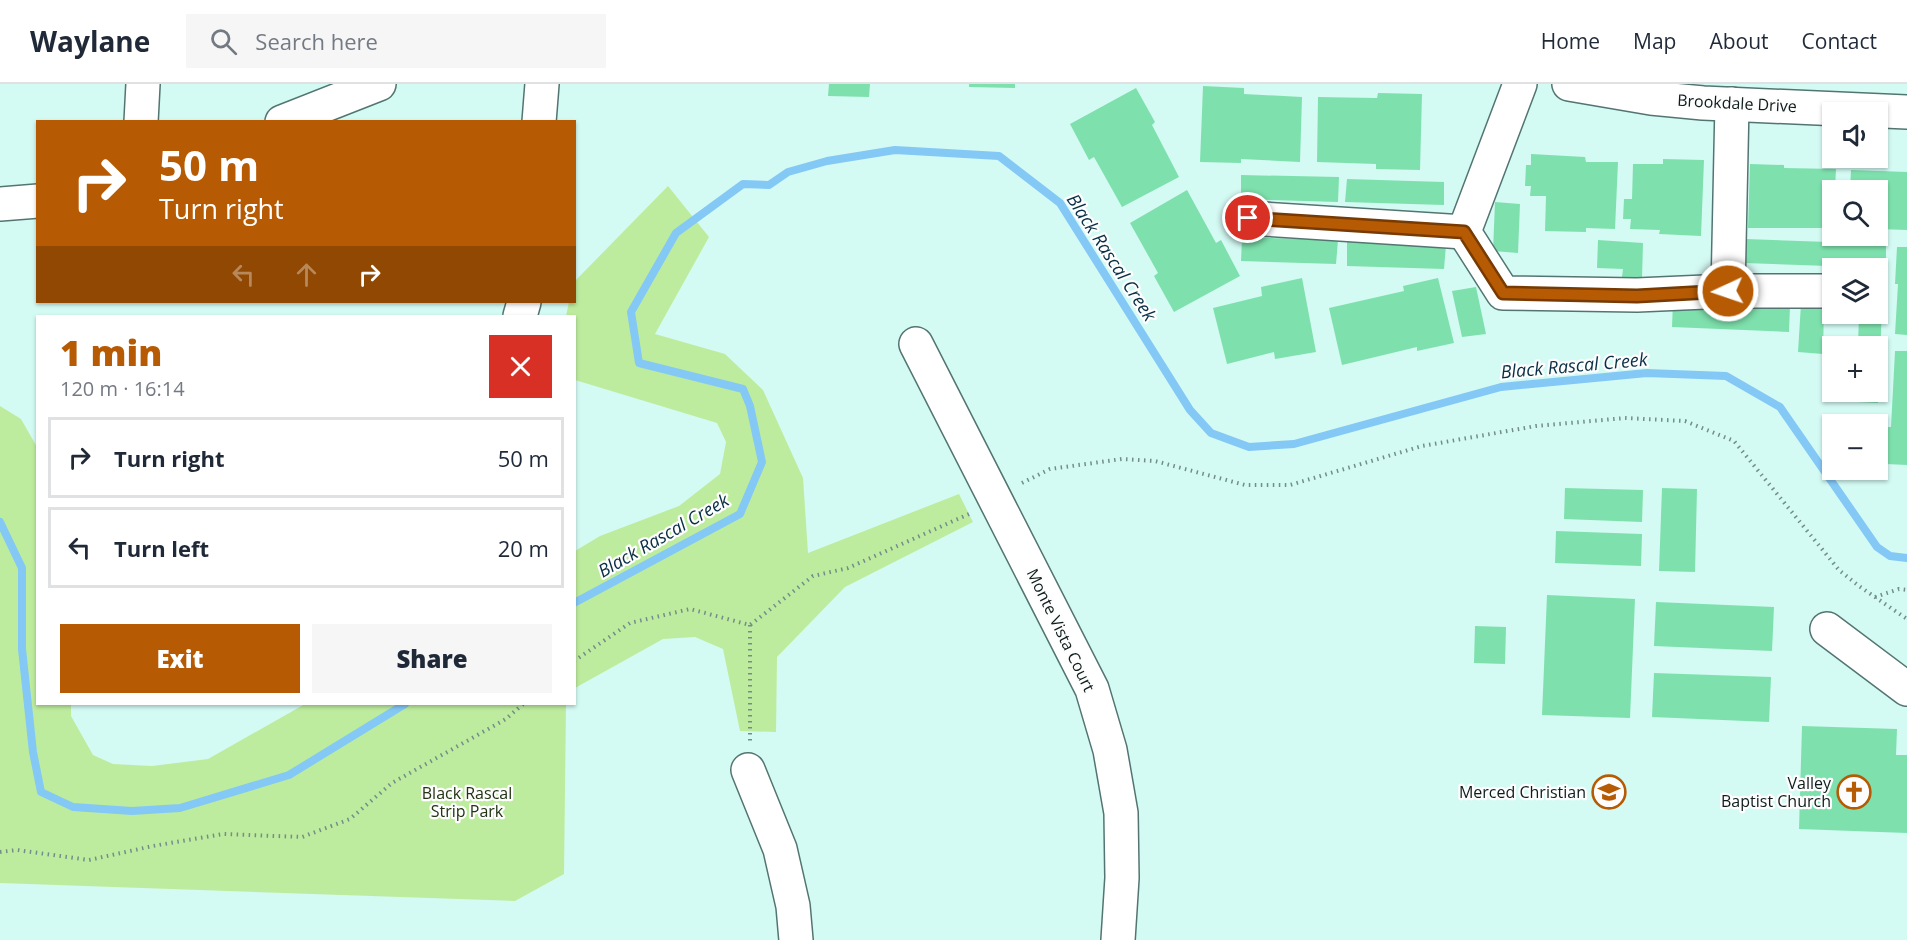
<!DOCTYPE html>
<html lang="en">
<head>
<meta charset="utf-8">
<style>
	body { margin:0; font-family:"Open Sans",sans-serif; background:#f6f6f7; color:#1f2937; height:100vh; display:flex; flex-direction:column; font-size:22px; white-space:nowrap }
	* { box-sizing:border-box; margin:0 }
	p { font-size:20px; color:#747a83 }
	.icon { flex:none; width:33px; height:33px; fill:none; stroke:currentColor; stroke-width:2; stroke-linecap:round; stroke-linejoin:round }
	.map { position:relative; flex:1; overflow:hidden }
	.sheet { position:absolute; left:36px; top:231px; width:540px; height:390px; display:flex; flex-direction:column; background:#fff; border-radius:0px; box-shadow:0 2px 4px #0004 }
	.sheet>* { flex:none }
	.hud { position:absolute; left:36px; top:36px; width:540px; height:183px; border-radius:0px; box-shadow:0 2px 4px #0004; background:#b65a03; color:#fff; overflow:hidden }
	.tools { position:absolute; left:1822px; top:18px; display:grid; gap:12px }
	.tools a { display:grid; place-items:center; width:66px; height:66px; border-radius:0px; background:#fff; box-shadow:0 2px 4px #0004; font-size:30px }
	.pin { position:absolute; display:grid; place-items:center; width:51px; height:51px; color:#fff; margin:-26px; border:3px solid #fff; border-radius:50%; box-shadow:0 2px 6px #0007 }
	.me { position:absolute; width:66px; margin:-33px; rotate:267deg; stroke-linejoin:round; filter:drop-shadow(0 0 4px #0008) }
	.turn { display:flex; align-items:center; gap:21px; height:126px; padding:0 24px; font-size:27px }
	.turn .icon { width:78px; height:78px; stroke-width:2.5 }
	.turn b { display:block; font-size:42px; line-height:51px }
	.lanes { display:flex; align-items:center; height:57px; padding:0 24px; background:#0003; justify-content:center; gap:30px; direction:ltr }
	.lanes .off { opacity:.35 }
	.round { display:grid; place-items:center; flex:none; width:63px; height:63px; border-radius:0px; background:#f6f6f7 }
	.headline { display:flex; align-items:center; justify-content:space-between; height:102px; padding:0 24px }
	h1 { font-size:36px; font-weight:800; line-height:45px; color:#b65a03 }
	.action { display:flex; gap:12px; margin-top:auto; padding:12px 24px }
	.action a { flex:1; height:69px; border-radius:0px; background:#b65a03; color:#fff; font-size:24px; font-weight:800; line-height:69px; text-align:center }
	.action a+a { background:#f6f6f7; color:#1f2937 }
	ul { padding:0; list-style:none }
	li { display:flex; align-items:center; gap:18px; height:81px; margin:0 12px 9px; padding:0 12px; border:3px solid #e0e1e3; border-radius:0px }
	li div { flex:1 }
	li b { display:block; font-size:22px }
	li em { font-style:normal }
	header { display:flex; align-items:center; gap:36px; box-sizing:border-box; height:84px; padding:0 30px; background:#fff; border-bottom:2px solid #e0e1e3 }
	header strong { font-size:28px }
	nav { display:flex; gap:33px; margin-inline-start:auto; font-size:21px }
	.search { width:420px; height:54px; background:#f6f6f7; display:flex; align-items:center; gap:15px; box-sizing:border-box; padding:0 21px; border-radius:0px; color:#747a83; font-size:22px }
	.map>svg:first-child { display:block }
	.green { fill:#beec9e }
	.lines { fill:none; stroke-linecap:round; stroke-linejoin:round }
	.stream { stroke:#84c8f6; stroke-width:8 }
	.building { fill:#7ee1ad }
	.minor-casing { stroke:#537571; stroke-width:36 }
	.path { stroke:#738e8a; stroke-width:4; stroke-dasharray:1.5 4.5; stroke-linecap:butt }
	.minor { stroke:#fff; stroke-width:33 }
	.route-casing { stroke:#763a02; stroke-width:15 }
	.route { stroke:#b65a03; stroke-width:10 }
	.labels { text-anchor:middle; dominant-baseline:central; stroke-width:4.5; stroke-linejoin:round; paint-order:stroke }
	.street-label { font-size:16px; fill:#0e1c1b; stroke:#fdfdfd }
	.poi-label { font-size:16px; fill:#0e1c1b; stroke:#fdfdfd; text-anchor:end }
	.park-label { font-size:16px; fill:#223413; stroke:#fdfdfd }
	.water-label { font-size:18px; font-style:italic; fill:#072e45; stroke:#fdfdfd }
</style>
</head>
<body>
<header>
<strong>Waylane</strong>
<div class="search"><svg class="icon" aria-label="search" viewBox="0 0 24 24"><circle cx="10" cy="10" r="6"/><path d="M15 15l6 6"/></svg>Search here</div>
<nav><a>Home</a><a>Map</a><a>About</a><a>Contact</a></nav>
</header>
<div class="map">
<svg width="1907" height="856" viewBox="0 0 1907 856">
	<rect width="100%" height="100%" fill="#d4faf4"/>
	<!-- green -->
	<g class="green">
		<path d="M 668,102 L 709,153 L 655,250 L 725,270 L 763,306 L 803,394 L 808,469 L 959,410 L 973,438 L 845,503 L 777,573 L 776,648 L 740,647 L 723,565 L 695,553 L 663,555 L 575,604 L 575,467 L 600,452 L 679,422 L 720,390 L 726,358 L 717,339 L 575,296 L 574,232 L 566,232 L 569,218 L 574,218 L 575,197 Z"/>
		<path d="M 0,322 L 21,335 L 37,363 L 38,620 L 71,620 L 71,632 L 93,671 L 113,680 L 152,682 L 208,675 L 305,620 L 566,620 L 564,790 L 515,817 L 0,799 Z"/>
	</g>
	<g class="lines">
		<!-- stream -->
		<g class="stream">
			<path d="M 0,438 L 22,484 L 22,565 L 33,668 L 41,708 L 73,723 L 132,727 L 180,724 L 289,691 L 405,620"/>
			<path d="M 574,519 L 740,430 L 762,378 L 750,322 L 743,305 L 639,279 L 631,228 L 676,149 L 743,100 L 769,101 L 788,88 L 827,77 L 895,66 L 999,72 L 1060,119 L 1190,326 L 1211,349 L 1249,363 L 1294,360 L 1501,303 L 1647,289 L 1726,292 L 1780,323 L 1877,463 L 1890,472 L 1907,474"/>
		</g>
	</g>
	<!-- building -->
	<g class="building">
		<path d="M 829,0 L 870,0 L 869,13 L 828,12 Z"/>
		<path d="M 969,0 L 1015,0 L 1015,4 L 969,3 Z"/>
		<path d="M 1203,2 L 1244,4 L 1244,10 L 1302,13 L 1300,78 L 1241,75 L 1241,79 L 1200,78 Z"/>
		<path d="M 1136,4 L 1155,38 L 1152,41 L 1179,93 L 1122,123 L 1094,73 L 1089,76 L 1070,40 Z"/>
		<path d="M 1378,9 L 1422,10 L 1420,86 L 1376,85 L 1376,80 L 1317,78 L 1318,13 L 1377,14 Z"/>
		<path d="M 1531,70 L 1585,73 L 1586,78 L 1618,78 L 1615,145 L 1586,144 L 1586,148 L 1545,147 L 1546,112 L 1530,112 L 1531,102 L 1525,102 L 1526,81 L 1531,81 Z"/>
		<path d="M 1663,75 L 1704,76 L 1701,152 L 1659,150 L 1660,146 L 1630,145 L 1631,135 L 1623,135 L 1624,115 L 1632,115 L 1633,80 L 1663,80 Z"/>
		<path d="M 1750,80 L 1784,81 L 1784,84 L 1836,85 L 1835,106 L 1833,106 L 1833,144 L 1748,144 Z"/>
		<path d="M 1851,86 L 1907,88 L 1907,146 L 1878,145 L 1878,106 L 1850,106 Z"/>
		<path d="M 1241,91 L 1339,93 L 1338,118 L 1241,115 Z"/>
		<path d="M 1347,95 L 1444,98 L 1444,121 L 1345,118 Z"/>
		<path d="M 1187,106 L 1216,159 L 1221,156 L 1240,192 L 1174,228 L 1154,192 L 1158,189 L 1130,139 Z"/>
		<path d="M 1495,118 L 1520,120 L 1518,169 L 1493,167 Z"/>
		<path d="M 1242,153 L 1338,156 L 1336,180 L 1241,177 Z"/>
		<path d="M 1746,155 L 1886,160 L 1886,184 L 1745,179 Z"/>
		<path d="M 1347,156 L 1446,161 L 1444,185 L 1347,182 Z"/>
		<path d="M 1598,156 L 1643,159 L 1642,195 L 1622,193 L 1623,185 L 1597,184 Z"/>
		<path d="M 1897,163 L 1907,163 L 1907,251 L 1895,250 L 1898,200 L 1895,200 Z"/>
		<path d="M 1302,194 L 1316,268 L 1275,275 L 1274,268 L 1227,280 L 1213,224 L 1262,212 L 1261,203 Z"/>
		<path d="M 1438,194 L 1454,259 L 1417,267 L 1417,263 L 1342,281 L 1329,224 L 1404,207 L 1403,202 Z"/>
		<path d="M 1476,203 L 1486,250 L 1462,253 L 1452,207 Z"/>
		<path d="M 1673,217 L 1790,222 L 1789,248 L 1672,243 Z"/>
		<path d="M 1801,220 L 1824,222 L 1823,270 L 1798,268 Z"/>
		<path d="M 1878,222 L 1882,222 L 1880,276 L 1878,276 L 1878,262 L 1858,262 L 1859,230 L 1878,230 Z"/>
		<path d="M 1895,267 L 1907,267 L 1907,381 L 1886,380 L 1888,343 L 1891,343 Z"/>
		<path d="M 1856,308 L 1878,308 L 1878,319 L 1856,318 Z"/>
		<path d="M 1565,404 L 1643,406 L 1642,438 L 1564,435 Z"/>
		<path d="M 1662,404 L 1697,405 L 1695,488 L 1659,487 Z"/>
		<path d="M 1556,447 L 1642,450 L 1641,482 L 1555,479 Z"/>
		<path d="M 1547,511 L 1635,515 L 1630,634 L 1542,631 Z"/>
		<path d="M 1656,518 L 1774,523 L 1772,567 L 1654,562 Z"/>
		<path d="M 1475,542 L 1506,543 L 1505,580 L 1474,579 Z"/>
		<path d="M 1654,589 L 1771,593 L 1769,638 L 1652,633 Z"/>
		<path d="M 1802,642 L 1897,645 L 1896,671 L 1907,671 L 1907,749 L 1799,745 Z"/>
	</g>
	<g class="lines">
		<!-- minor casing -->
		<g class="minor-casing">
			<g id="minor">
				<path d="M 1520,0 L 1464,148 L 1503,209 L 1637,211 L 1728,207 L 1732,20"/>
				<path d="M 1569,0 L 1651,14 L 1703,19 L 1907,28"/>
				<path d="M 141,38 L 143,0"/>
				<path d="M 282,38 L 379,0"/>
				<path d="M 539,38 L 542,0"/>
				<path d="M 0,120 L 38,117"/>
				<path d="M 1248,134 L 1464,148"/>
				<path d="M 1728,207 L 1833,207"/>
				<path d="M 520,232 L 524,218"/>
				<path d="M 916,260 L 1092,605 L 1110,666 L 1121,729 L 1122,794 L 1118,856"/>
				<path d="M 1827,545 L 1907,605"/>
				<path d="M 748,686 L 780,765 L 793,822 L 796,856"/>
			</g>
		</g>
		<!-- path -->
		<g class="path">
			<path d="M 1022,399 L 1050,385 L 1122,375 L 1155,377 L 1245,401 L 1290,401 L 1422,362 L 1536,342 L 1625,334 L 1685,337 L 1734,357 L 1839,486 L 1859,502 L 1907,535"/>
			<path d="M 1875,513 L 1899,505 L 1907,506"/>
			<path d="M 750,541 L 750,658"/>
			<path d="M 574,577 L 630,539 L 690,525 L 750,541 L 813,492 L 848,484 L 969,430"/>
			<path d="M 0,768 L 17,766 L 89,776 L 153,762 L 223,750 L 302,753 L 350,735 L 392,699 L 506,635 L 523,620"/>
		</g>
		<!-- minor -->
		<use href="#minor" class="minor"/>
	</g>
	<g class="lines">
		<!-- route casing -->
		<g class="route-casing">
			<path id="route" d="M 1248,134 L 1464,148 L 1503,209 L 1637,212 L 1728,207"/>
		</g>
		<!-- route -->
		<use href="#route" class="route"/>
	</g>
	<!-- icons -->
	<defs>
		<g id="school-ring" transform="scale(1.725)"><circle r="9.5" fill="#fdfdfd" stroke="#b65a03" stroke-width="1.5"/><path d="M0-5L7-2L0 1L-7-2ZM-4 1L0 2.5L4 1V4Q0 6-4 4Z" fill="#b65a03"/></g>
		<g id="church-ring" transform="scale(1.725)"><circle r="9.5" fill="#fdfdfd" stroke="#b65a03" stroke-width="1.5"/><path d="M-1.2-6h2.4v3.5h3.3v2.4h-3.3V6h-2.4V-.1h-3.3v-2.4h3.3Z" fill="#b65a03"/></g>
	</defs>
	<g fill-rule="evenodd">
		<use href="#school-ring" x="1609" y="708"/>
		<use href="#church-ring" x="1854" y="708"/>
	</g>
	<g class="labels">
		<!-- street labels -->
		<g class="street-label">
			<text transform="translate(1737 19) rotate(3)">Brookdale Drive</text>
			<text transform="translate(1061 546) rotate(64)">Monte Vista Court</text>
		</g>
		<!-- poi labels -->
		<g class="poi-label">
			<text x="1831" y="699">Valley<tspan x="1831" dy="18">Baptist Church</tspan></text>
			<text x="1586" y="708">Merced Christian</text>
		</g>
		<!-- park labels -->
		<g class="park-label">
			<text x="467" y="709">Black Rascal<tspan x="467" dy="18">Strip Park</tspan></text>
		</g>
		<!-- water labels -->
		<g class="water-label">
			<text transform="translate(1112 173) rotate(57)">Black Rascal Creek</text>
			<text transform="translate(1574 281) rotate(-5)">Black Rascal Creek</text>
			<text transform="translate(663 451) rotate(-30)">Black Rascal Creek</text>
		</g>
	</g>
</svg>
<div class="tools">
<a><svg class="icon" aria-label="sound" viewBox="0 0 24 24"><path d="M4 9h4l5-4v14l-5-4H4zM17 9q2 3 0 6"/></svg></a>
<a><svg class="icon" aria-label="search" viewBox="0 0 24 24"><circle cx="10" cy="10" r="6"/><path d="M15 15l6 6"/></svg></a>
<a><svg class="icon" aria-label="layers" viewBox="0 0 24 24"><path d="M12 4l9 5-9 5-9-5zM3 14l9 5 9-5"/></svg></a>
<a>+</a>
<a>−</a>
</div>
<div class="pin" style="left:1248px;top:134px;background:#d93025"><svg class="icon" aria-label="arrive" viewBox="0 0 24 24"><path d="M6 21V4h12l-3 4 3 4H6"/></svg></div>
<svg class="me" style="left:1728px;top:207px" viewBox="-20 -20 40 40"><circle r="17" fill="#b65a03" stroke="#fff" stroke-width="3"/><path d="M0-11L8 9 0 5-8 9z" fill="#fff"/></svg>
<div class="hud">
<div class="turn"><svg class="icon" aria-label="right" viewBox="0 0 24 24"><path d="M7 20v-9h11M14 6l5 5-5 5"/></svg><div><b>50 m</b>Turn right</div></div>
<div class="lanes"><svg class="icon off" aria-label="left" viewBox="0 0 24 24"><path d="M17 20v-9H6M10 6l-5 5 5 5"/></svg><svg class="icon off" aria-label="ahead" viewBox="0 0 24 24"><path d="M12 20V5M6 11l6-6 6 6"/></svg><svg class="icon" aria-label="right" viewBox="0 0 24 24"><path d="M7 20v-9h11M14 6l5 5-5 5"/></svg></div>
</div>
<section class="sheet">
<div class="headline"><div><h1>1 min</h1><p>120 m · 16:14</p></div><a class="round" style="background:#d93025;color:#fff"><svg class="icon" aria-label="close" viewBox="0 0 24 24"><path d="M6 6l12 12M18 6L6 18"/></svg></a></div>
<ul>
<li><svg class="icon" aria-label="right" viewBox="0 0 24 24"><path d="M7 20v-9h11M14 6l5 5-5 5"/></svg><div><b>Turn right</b></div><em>50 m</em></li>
<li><svg class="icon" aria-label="left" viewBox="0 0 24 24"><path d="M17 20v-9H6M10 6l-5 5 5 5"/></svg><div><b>Turn left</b></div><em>20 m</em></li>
</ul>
<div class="action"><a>Exit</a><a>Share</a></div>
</section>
</div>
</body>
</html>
